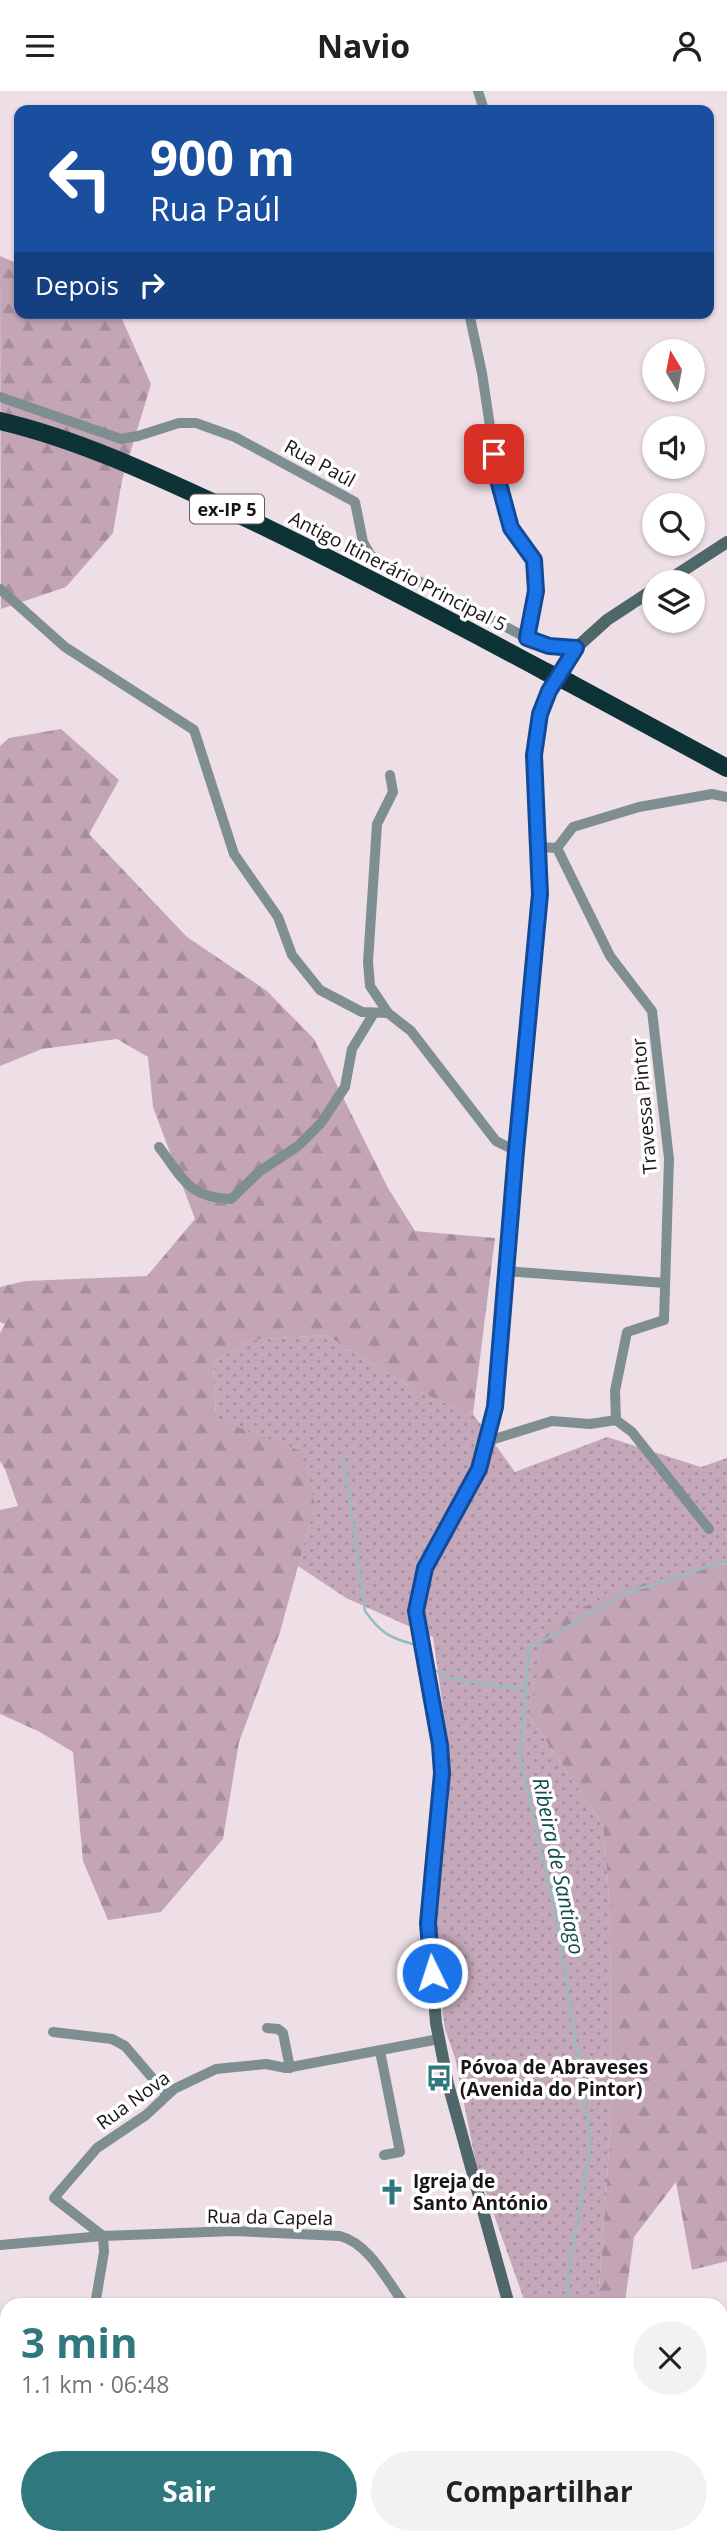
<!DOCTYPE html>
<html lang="pt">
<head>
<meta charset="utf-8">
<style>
	body { margin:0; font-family:"Open Sans",sans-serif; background:#f2f2f2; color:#202124; height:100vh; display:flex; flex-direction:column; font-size:26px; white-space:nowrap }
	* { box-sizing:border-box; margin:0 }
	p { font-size:23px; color:#757577 }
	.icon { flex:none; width:38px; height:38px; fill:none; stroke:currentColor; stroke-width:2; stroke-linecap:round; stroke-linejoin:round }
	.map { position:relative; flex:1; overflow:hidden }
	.details { position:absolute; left:0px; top:2207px; width:728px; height:247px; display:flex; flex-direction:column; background:#fff; border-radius:21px 21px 0 0; box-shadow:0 2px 5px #0004 }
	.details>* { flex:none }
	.hud { position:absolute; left:14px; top:14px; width:700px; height:214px; border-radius:14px; box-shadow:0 2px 5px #0004; background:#1a4fa0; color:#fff; overflow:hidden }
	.needle { width:46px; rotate:350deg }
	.fabs { position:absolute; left:642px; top:248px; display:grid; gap:14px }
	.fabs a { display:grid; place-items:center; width:63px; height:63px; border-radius:50%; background:#fff; box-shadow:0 2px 5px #0004; font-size:35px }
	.pin { position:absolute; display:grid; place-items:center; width:60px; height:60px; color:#fff; margin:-30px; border-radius:14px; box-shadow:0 4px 10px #0006 }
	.me { position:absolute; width:77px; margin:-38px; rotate:356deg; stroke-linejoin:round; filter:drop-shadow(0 0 5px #0008) }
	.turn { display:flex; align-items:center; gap:24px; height:147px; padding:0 21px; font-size:32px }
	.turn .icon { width:91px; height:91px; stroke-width:2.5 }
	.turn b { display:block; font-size:49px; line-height:60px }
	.then { display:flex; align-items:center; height:66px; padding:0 21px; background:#0003; gap:14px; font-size:26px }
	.round { display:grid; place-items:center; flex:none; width:74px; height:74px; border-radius:37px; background:#f2f2f2 }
	.headline { display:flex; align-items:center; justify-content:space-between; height:119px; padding:0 21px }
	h1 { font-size:42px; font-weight:700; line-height:52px; color:#2f787e }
	.primary-button { display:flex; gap:14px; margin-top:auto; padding:14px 21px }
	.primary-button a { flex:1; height:80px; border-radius:42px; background:#2f787e; color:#fff; font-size:28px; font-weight:700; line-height:80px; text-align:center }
	.primary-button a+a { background:#f2f2f2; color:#202124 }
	header { display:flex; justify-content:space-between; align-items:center; height:91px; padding:0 21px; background:#fff; font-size:32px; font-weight:700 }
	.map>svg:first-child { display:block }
	.grass { fill:url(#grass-dots) }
	.forest { fill:url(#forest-firs) }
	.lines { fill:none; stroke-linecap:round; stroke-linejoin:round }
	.stream { stroke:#95bcbf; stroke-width:2.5 }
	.street { stroke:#7f8f91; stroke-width:10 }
	.secondary { stroke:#4f6769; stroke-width:12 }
	.highway { stroke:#0e3336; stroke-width:18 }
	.highway-bridge { stroke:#0e3336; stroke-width:18 }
	.route-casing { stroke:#114b97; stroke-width:18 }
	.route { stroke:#1a73e8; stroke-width:12 }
	.labels { text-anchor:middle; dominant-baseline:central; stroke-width:7; stroke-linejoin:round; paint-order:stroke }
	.shield { fill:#fff; stroke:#5e5a5d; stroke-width:2 }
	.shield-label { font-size:18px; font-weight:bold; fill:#191417 }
	.street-label { font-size:19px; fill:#191417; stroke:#fff }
	.poi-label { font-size:19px; font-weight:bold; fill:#191417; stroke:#fff; text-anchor:start }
	.water-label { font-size:21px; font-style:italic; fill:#124b50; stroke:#fff }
</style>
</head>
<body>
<header><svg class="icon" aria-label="menu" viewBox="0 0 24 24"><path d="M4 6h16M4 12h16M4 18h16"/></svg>Navio<svg class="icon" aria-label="person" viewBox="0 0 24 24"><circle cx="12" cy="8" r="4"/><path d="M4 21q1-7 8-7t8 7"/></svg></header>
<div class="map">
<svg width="727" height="2453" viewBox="0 0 727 2453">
	<defs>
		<pattern id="grass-dots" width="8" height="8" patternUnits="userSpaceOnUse" patternTransform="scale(1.75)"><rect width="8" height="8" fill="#c4a7b8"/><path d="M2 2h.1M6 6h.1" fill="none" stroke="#a88f9d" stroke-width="1.8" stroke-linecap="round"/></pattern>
		<pattern id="forest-firs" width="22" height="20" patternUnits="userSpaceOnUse" patternTransform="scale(1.75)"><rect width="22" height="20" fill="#c3a5b6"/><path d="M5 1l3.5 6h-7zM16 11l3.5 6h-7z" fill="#a78d9c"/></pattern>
	</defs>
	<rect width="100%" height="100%" fill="#eedfe7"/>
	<!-- grass -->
	<g class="grass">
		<path d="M 326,1244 L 417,1300 L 473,1323 L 515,1381 L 607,1346 L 701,1376 L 727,1367 L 727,1472 L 710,1475 L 529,1625 L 603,1734 L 610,1816 L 611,2032 L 598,2214 L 526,2214 L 476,2073 L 455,1967 L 445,1938 L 439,1896 L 435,1827 L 449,1709 L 447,1645 L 433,1546 L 346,1507 L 298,1475 L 315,1414 L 216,1328 L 213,1270 L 251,1249 Z"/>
		<path d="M 250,2446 L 424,2446 L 441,2453 L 245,2453 Z"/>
	</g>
	<!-- forest -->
	<g class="forest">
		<path d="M 0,165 L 19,173 L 19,222 L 115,222 L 121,226 L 151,293 L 122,389 L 113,442 L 66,496 L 1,518 Z"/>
		<path d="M 61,638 L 119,689 L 89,743 L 187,846 L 267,900 L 314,948 L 388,1097 L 415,1140 L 495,1147 L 473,1323 L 417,1300 L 326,1244 L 251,1249 L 213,1270 L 216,1328 L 301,1360 L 315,1414 L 280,1541 L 239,1651 L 223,1748 L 161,1821 L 108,1829 L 83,1770 L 73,1661 L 38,1640 L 0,1623 L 0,1419 L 18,1415 L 5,1378 L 0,1370 L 0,1242 L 5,1233 L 0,1231 L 0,1196 L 25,1190 L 147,1185 L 195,1128 L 153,1016 L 148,966 L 117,948 L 42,958 L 0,975 L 0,655 L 9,647 Z"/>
		<path d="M 727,1472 L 727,2170 L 692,2179 L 676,2091 L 634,2146 L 625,2211 L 622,2214 L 598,2214 L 611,2032 L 610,1816 L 603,1734 L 529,1625 L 546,1534 L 624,1497 Z"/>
	</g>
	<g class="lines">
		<!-- stream -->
		<g class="stream">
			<path d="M 344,1369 L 365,1520 C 380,1541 389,1547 413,1553"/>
			<path d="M 431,1573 L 433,1578 L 449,1587 L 526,1599"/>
			<path d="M 570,2214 L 568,2182 L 591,2053 L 557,1831 L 520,1668 L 529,1558 L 623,1503 L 727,1470"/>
			<path d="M 578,2453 L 579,2446"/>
		</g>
		<!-- street -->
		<g class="street">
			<path d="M 478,0 L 484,19"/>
			<path d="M 469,222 L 482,282 L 498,389 L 511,437 L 534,469 L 536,500 L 527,547"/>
			<path d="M 0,306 L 121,348 L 138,345 L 179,332 L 196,332 L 235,346 L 355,411 L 363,451 L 371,465 L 527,547 L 549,555 L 576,557"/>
			<path d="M 0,498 L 65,556 L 194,639 L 234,763 L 278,826 L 292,864 L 320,899 L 362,921 L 388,922 L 411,940 L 496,1050 L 516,1060"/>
			<path d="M 539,756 L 557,757 L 610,865 L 652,920 L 669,1068 L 664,1229 L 627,1241 L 615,1300 L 616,1329"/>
			<path d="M 557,757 L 573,736 L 639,716 L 712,703 L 727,706"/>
			<path d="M 388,922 L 370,895 L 368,871 L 377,733 L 393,701 L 390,684"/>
			<path d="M 159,1056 C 182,1086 188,1107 231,1108 L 260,1080 L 298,1055 L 321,1032 L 345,996 L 352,958 L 374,922"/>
			<path d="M 506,1180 L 665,1192"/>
			<path d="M 488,1350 L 552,1330 L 590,1333 L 616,1329 L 632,1341 L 709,1438"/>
			<path d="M 267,1937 L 278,1938 L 283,1942 L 290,1977"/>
			<path d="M 53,1941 L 112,1948 L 125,1955 L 167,2004"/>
			<path d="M 380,1960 L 400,2061 L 384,2064"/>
			<path d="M 103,2145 L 54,2107 L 97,2057 L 146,2024 L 174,1998 L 216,1978 L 266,1973 L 286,1977 L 439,1948"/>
			<path d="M 0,2154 L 103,2145 L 234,2140 L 340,2145 C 370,2153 387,2190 405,2214"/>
			<path d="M 95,2214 L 104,2161 L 103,2145"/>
			<path d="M 0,2330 L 7,2331"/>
			<path d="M 721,2378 L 727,2392"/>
			<path d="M 227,2446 L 240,2453"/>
			<path d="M 55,2453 L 56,2446"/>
		</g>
		<!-- secondary -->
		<g class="secondary">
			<path d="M 664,492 L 727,451"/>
			<path d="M 509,2214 L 448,1993 L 436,1932 L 428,1832 L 442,1682 L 440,1654 L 416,1520 L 425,1477 L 479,1378 L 495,1316 L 516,1060 L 540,803 L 534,664 L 540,623 L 549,600 L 576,557 L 607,529 L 654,498"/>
			<path d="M 510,2453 L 511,2446"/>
		</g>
		<!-- highway -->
		<g class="highway">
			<path d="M 0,330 C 77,348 152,383 223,416 C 333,468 440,524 546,581"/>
			<path d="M 568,591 L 727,677"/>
		</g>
		<!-- highway-bridge -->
		<path class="highway-bridge" d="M 546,581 L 568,591"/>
	</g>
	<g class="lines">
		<!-- route casing -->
		<g class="route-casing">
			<path id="route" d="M 432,1882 L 428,1832 L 442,1682 L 440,1654 L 416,1520 L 425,1477 L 479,1378 L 495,1316 L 516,1060 L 540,803 L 534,664 L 540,623 L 549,600 L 576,557 L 549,555 L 527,547 L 536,500 L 534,469 L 511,437 L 498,389 L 494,363"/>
		</g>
		<!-- route -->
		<use href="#route" class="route"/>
	</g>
	<!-- icons -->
	<defs>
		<g id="bus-bare" transform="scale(2.1)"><path d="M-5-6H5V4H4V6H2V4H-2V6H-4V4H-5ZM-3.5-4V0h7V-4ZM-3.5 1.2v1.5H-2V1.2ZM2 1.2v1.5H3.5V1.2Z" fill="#2f787e" stroke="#fff" stroke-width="2.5" paint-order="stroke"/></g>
		<g id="church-bare" transform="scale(2.1)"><path d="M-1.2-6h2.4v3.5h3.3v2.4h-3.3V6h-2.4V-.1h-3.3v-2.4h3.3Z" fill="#2f787e" stroke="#fff" stroke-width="2.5" paint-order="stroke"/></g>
	</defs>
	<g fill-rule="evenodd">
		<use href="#bus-bare" x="439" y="1987"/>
		<use href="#church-bare" x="392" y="2101"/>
	</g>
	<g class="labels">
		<!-- shield labels -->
		<rect class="shield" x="190" y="403.5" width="74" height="29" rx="5"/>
		<g class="shield-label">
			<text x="227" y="418">ex-IP 5</text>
		</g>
		<!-- street labels -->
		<g class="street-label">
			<text transform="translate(320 372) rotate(29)">Rua Paúl</text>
			<text transform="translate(398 480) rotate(27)">Antigo Itinerário Principal 5</text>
			<text transform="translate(644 1015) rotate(-95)">Travessa Pintor</text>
			<text transform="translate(133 2009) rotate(-36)">Rua Nova</text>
			<text transform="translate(270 2126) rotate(1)">Rua da Capela</text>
		</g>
		<!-- poi labels -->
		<g class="poi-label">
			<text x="460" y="1976">Póvoa de Abraveses<tspan x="460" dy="22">(Avenida do Pintor)</tspan></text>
			<text x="413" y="2090">Igreja de<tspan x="413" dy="22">Santo António</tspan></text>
		</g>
		<!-- water labels -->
		<g class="water-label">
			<text transform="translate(559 1775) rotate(78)">Ribeira de Santiago</text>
		</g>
	</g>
</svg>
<div class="fabs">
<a><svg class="needle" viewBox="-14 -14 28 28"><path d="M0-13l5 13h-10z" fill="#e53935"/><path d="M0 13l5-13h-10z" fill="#757577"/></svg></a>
<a><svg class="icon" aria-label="sound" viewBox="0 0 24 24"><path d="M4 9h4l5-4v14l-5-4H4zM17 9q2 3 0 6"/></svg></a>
<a><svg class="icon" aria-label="search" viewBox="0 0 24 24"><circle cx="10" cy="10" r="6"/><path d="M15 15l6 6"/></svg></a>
<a><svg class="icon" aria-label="layers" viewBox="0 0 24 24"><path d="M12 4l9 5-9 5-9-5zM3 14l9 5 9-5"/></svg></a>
</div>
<div class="pin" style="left:494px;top:363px;background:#d93025"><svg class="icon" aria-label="arrive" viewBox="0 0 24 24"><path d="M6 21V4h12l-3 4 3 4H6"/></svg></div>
<svg class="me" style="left:432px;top:1882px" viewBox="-20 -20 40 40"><circle r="17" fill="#1a73e8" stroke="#fff" stroke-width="3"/><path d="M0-11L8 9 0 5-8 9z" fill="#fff"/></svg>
<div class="hud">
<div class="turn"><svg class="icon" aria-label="left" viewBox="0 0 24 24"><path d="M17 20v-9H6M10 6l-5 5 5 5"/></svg><div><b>900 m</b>Rua Paúl</div></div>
<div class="then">Depois<svg class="icon" aria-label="right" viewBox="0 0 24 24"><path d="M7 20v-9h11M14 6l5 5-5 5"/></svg></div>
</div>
<section class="details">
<div class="headline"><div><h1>3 min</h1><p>1.1 km · 06:48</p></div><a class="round"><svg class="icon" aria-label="close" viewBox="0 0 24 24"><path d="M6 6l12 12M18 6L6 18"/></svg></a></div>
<div class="primary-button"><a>Sair</a><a>Compartilhar</a></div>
</section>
</div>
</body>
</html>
